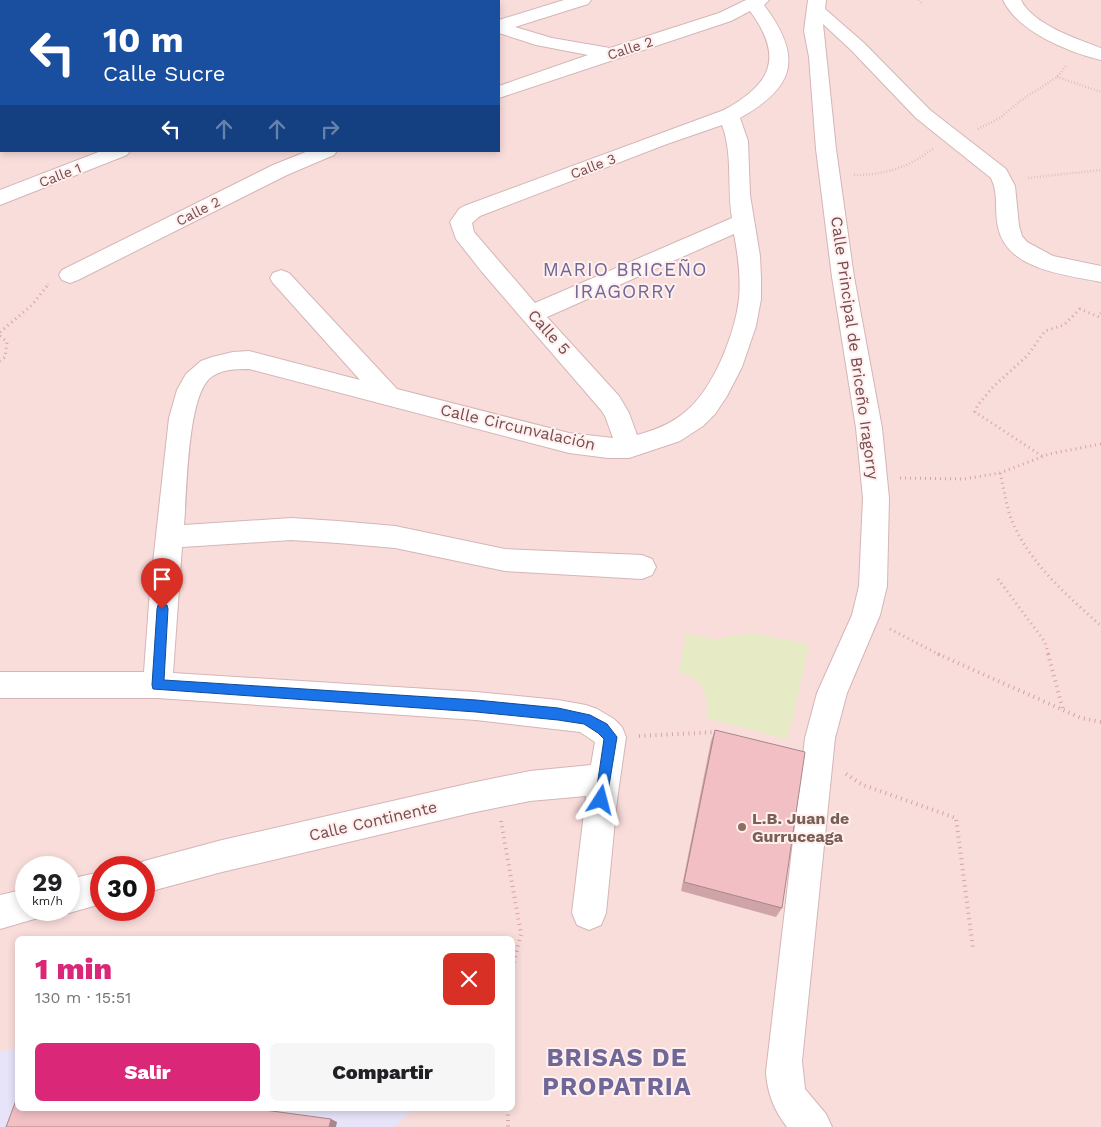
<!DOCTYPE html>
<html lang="es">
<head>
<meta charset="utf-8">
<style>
	body { margin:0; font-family:"Work Sans",sans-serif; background:#f6f6f6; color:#202124; height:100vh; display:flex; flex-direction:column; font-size:19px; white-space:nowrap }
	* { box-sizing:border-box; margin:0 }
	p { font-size:16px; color:#757577 }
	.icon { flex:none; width:28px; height:28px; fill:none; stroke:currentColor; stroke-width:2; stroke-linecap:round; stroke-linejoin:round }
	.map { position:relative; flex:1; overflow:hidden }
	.side { position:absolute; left:15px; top:936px; width:500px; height:175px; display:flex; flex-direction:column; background:#fff; border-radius:8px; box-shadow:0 2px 8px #0003 }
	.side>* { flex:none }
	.banner { position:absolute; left:0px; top:0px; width:500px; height:152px; box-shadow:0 2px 8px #0003; background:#1a4fa0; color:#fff; overflow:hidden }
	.speed { position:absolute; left:15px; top:856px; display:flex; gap:10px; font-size:25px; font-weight:700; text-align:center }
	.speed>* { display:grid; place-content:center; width:65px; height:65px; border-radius:50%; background:#fff; box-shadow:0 2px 8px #0003; line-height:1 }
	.speed small { font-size:12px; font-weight:400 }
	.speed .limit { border:8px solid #d22; background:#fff; color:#111 }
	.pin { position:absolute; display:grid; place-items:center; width:42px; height:42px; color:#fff; margin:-51px -21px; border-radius:50% 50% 50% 0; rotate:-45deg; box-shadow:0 0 5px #0007 }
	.pin .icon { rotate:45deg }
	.me { position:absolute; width:55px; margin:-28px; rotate:9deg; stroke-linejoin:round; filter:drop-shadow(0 0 4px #0008) }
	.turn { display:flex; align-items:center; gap:18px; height:105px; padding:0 20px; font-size:22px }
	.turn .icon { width:65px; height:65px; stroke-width:2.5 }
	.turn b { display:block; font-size:35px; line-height:42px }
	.lanes { display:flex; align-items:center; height:48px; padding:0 20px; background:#0003; justify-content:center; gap:25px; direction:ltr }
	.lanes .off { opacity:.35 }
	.round { display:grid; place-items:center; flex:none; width:52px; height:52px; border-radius:8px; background:#f6f6f6 }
	.overview { display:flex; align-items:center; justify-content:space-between; height:85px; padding:0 20px }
	h1 { font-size:30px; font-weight:800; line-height:38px; color:#db2777 }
	.action { display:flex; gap:10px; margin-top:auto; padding:10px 20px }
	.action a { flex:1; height:58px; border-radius:8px; background:#db2777; color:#fff; font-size:20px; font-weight:800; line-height:58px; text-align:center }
	.action a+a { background:#f6f6f6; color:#202124 }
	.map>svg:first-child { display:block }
	.residential { fill:#f9dddb; fill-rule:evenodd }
	.education { fill:#e7e4f9 }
	.green { fill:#e6eac5 }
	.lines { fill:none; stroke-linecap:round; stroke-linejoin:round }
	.street-casing { stroke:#d5b5b6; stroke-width:2 }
	.secondary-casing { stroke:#d8b1b3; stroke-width:2 }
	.path-far2 { stroke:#d6a2a7; stroke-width:2.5; stroke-dasharray:0.5 2.5; stroke-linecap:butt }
	.path-far1 { stroke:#d6a2a7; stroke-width:3; stroke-dasharray:1 4; stroke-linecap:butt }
	.path { stroke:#d6a2a7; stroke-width:4; stroke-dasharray:1 4.5; stroke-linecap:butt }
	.street { fill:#fff; fill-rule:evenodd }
	.secondary { fill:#fff; fill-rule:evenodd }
	.wall { fill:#cfa4a9 }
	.shaded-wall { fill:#a98689 }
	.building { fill:#f1bfc4; stroke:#a98689 }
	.route { fill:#1a73e8; stroke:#114b97 }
	.education-dot { fill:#8d6e63; stroke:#ffefed; stroke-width:2 }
	.labels { text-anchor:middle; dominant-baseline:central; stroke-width:4; stroke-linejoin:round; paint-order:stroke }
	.far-street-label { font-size:14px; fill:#764b51; stroke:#ffefed }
	.street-label { font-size:16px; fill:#764b51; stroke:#ffefed }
	.education-label { font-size:16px; font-weight:bold; fill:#785e54; stroke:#ffefed; text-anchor:start }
	.quarter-label { font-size:19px; letter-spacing:1px; fill:#706799; stroke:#ffefed }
	.near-district-label { font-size:25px; font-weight:bold; letter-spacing:1px; fill:#706799; stroke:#ffefed }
</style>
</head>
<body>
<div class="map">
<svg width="1101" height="1127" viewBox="0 0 1101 1127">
	<rect width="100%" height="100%" fill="#fceae7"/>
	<!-- residential -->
	<path class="residential" d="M 0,0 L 1101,0 L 1101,1127 L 0,1127 ZM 1,1 L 499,1 L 499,151 L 1,151 ZM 26,868 L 69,868 L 69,910 L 26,910 ZM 101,868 L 144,868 L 144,910 L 101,910 ZM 18,939 L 512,939 L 512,1109 L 18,1109 Z"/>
	<!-- education -->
	<path class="education" d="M 17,1048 L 18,1109 L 414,1109 L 394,1127 L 0,1127 L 0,1052 Z"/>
	<!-- green -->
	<path class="green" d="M 752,633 L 809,644 L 793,719 L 786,739 L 707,718 C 707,691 706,682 679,671 L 686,634 L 716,639 Z"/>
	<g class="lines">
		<!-- street casing -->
		<g class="street-casing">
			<g id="street">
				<path d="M 466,0 L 484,0 L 485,1 L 467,1 Z"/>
				<path d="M 564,0 L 591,0 L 588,4 L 515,27 L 552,38 L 610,48 L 719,13 L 746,0 L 769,0 L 764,5 C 802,56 797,86 740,118 L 748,141 L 750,195 L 760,256 L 761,278 L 761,299 L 756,326 L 742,367 L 727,396 L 715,414 L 703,426 L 680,441 L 629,458 L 608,458 L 569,453 L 249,369 C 235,369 220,369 209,379 C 187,401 187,492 184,525 L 291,518 L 338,521 L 395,526 L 505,549 L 642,555 L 652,559 L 656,567 L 652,575 L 642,579 L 505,571 L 395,548 L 338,543 L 291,540 L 182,547 L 173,673 L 476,692 L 558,700 L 586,705 L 597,709 L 614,719 L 622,727 L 626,737 L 617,800 L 606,913 L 601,925 L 589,930 L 577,925 L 572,913 L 586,796 L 530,801 L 471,813 L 222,872 L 144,893 L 144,868 L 131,868 L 144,861 L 222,840 L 471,783 L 530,771 L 591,765 L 595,742 L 580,732 L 476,720 L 158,698 L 0,698 L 0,672 L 144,672 L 150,590 L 169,418 L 177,390 L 186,374 L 201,361 L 212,357 L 233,352 L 249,351 L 360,380 L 273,283 L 270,278 L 273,273 L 281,270 L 289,273 L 397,389 L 569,433 L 613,438 L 605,416 L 601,410 L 482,272 L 456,239 L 450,222 L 459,209 L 464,206 L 724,110 C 772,84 784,57 750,11 L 731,21 L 499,98 L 499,86 L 588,55 L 536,45 L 499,33 L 499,20 ZM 722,125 C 733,154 727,187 732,218 L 535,303 L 474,232 L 472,223 L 480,216 L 667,144 ZM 734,234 C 738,255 741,277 739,299 C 735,334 713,390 685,412 C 671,424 655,430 637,435 L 629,413 L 619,396 L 547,317 Z"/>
				<path d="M 808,0 L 826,0 L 825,9 L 864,43 L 930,110 L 1006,169 L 1015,186 L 1019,226 L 1022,236 L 1027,242 L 1053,256 L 1101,266 L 1101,282 C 1067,275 1006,270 998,227 C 994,210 999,194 991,178 L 916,118 L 851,50 L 823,24 L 836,149 L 854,277 L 882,428 L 889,498 L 887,586 L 880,615 L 847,693 L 835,738 L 802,1061 L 805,1089 L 826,1114 L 832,1127 L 787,1127 C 774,1111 767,1092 766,1072 L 805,738 L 817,693 L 852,615 L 859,586 L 863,498 L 856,428 L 832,277 L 816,149 L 809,57 L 804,31 Z"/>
				<path d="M 1003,0 L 1021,0 C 1032,24 1077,39 1101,48 L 1101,60 C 1069,52 1018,32 1003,0 Z"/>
				<rect x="0" y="32" width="1" height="10"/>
				<path d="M 101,151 L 130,151 L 127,155 L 0,205 L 0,190 Z"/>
				<path d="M 308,151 L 337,151 L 334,155 L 287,175 L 78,280 L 70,283 L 62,280 L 59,275 L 62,270 L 273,165 Z"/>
				<path d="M 101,872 L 101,904 L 69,913 L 63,910 L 69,910 L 69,879 Z"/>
				<path d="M 26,889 L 26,910 L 41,910 L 38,918 L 0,929 L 0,895 Z"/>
			</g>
		</g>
		<!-- secondary casing -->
		<g class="secondary-casing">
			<path id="secondary" d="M 0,44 L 1,45 L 1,56 L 0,56 Z"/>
		</g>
		<!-- path-far2 -->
		<g class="path-far2">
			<path d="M 919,0 L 921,3"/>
			<path d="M 1057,77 L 1101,92"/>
			<path d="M 978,129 L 1000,118 L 1020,101 L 1057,77 L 1067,65"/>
			<path d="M 854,175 C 876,175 897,171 916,160 C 922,157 927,152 933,149"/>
			<path d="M 1028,178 L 1101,170"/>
			<path d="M 46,287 L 48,284"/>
		</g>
		<!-- path-far1 -->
		<g class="path-far1">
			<path d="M 0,332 L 32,305 L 47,286"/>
			<path d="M 0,336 L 7,342 L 5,357 L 0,361"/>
			<path d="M 1042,456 L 975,412 L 977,406 L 993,387 L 1028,355 L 1045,331 L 1064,325 L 1080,309 L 1099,317 L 1101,313"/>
			<path d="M 1000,473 C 1004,489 1006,506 1012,521 C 1030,564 1067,595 1101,626"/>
			<path d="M 900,478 L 964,479 L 1000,473 L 1049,454 L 1101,444"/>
			<path d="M 998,579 L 1045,642 L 1049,655"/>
			<path d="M 890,629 L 940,655"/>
		</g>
		<!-- path -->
		<g class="path">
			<path d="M 938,654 L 1081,718 L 1101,722"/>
			<path d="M 1048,654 L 1063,710"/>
			<path d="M 639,736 L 717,732"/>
			<path d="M 846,774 L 863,785 L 956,818 L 973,949"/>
			<path d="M 501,821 L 521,934 L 512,970"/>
			<path d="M 508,1109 L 508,1127"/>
		</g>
		<!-- street -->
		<use href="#street" class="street"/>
		<!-- secondary -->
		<use href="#secondary" class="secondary"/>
	</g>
	<!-- wall -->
	<g class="wall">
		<path d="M 319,0 L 460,0 L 460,1 L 320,1 Z"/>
		<path d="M 715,730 L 782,908 L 776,917 L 681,891 L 711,741 Z"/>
	</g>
	<!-- shaded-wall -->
	<g class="shaded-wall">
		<rect x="431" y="0" width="29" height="1"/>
		<path d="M 331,1119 L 337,1122 L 336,1127 L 329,1127 Z"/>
	</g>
	<!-- building -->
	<g class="building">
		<path d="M 330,0 L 434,0 L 435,1 L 331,1 Z"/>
		<path d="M 715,730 L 805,752 L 782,908 L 684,882 Z"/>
		<path d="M 18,1095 L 18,1109 L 257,1109 L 331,1119 L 329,1127 L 6,1127 Z"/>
	</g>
	<!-- route -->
	<path class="route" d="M 162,604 L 167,605 L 168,609 L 164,680 L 476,700 L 558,708 L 590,715 L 607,724 L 617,737 L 606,804 L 601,806 L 597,804 L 595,800 L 604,739 L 598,733 L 584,724 L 558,720 L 476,712 L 153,689 L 152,685 L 157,609 L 158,605 Z"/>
	<!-- markers -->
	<circle class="education-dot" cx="742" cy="827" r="5"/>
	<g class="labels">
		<!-- far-street labels -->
		<g class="far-street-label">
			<text transform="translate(630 48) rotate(-18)">Calle 2</text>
			<text transform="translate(593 166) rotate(-21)">Calle 3</text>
			<text transform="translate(60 175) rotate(-21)">Calle 1</text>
			<text transform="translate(198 211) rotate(-27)">Calle 2</text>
		</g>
		<!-- street labels -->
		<g class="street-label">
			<text transform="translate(549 332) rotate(48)">Calle 5</text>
			<text transform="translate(855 348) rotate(82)">Calle Principal de Briceño Iragorry</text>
			<text transform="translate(518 427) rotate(13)">Calle Circunvalación</text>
			<text transform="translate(373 821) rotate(-13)">Calle Continente</text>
		</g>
		<!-- education labels -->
		<g class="education-label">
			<text x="752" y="818">L.B. Juan de<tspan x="752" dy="18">Gurruceaga</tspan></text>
		</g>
		<!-- quarter labels -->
		<g class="quarter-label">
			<text x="625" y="269">MARIO BRICEÑO<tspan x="625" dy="22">IRAGORRY</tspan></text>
		</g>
		<!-- near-district labels -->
		<g class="near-district-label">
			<text x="617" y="1057">BRISAS DE<tspan x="617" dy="29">PROPATRIA</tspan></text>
		</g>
	</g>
</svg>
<div class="speed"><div>29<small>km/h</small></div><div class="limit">30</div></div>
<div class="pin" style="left:162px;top:609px;background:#d93025"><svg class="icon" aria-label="arrive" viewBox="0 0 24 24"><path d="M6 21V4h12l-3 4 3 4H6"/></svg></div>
<svg class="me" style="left:601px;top:800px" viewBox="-20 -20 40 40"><path d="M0-17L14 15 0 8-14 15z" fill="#1a73e8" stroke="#fff" stroke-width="4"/></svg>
<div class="banner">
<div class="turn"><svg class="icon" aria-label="left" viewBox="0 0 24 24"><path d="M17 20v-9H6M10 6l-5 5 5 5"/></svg><div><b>10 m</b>Calle Sucre</div></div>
<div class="lanes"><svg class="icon" aria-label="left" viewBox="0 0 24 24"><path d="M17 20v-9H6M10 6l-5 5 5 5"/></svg><svg class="icon off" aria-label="ahead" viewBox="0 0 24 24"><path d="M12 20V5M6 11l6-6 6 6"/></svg><svg class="icon off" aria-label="ahead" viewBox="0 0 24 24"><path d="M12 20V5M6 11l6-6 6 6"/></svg><svg class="icon off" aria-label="right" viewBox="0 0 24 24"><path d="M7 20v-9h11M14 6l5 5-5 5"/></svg></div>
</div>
<section class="side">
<div class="overview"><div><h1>1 min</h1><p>130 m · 15:51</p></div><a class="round" style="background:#d93025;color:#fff"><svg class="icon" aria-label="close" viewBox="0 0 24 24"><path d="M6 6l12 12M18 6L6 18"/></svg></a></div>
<div class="action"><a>Salir</a><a>Compartir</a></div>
</section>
</div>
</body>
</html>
